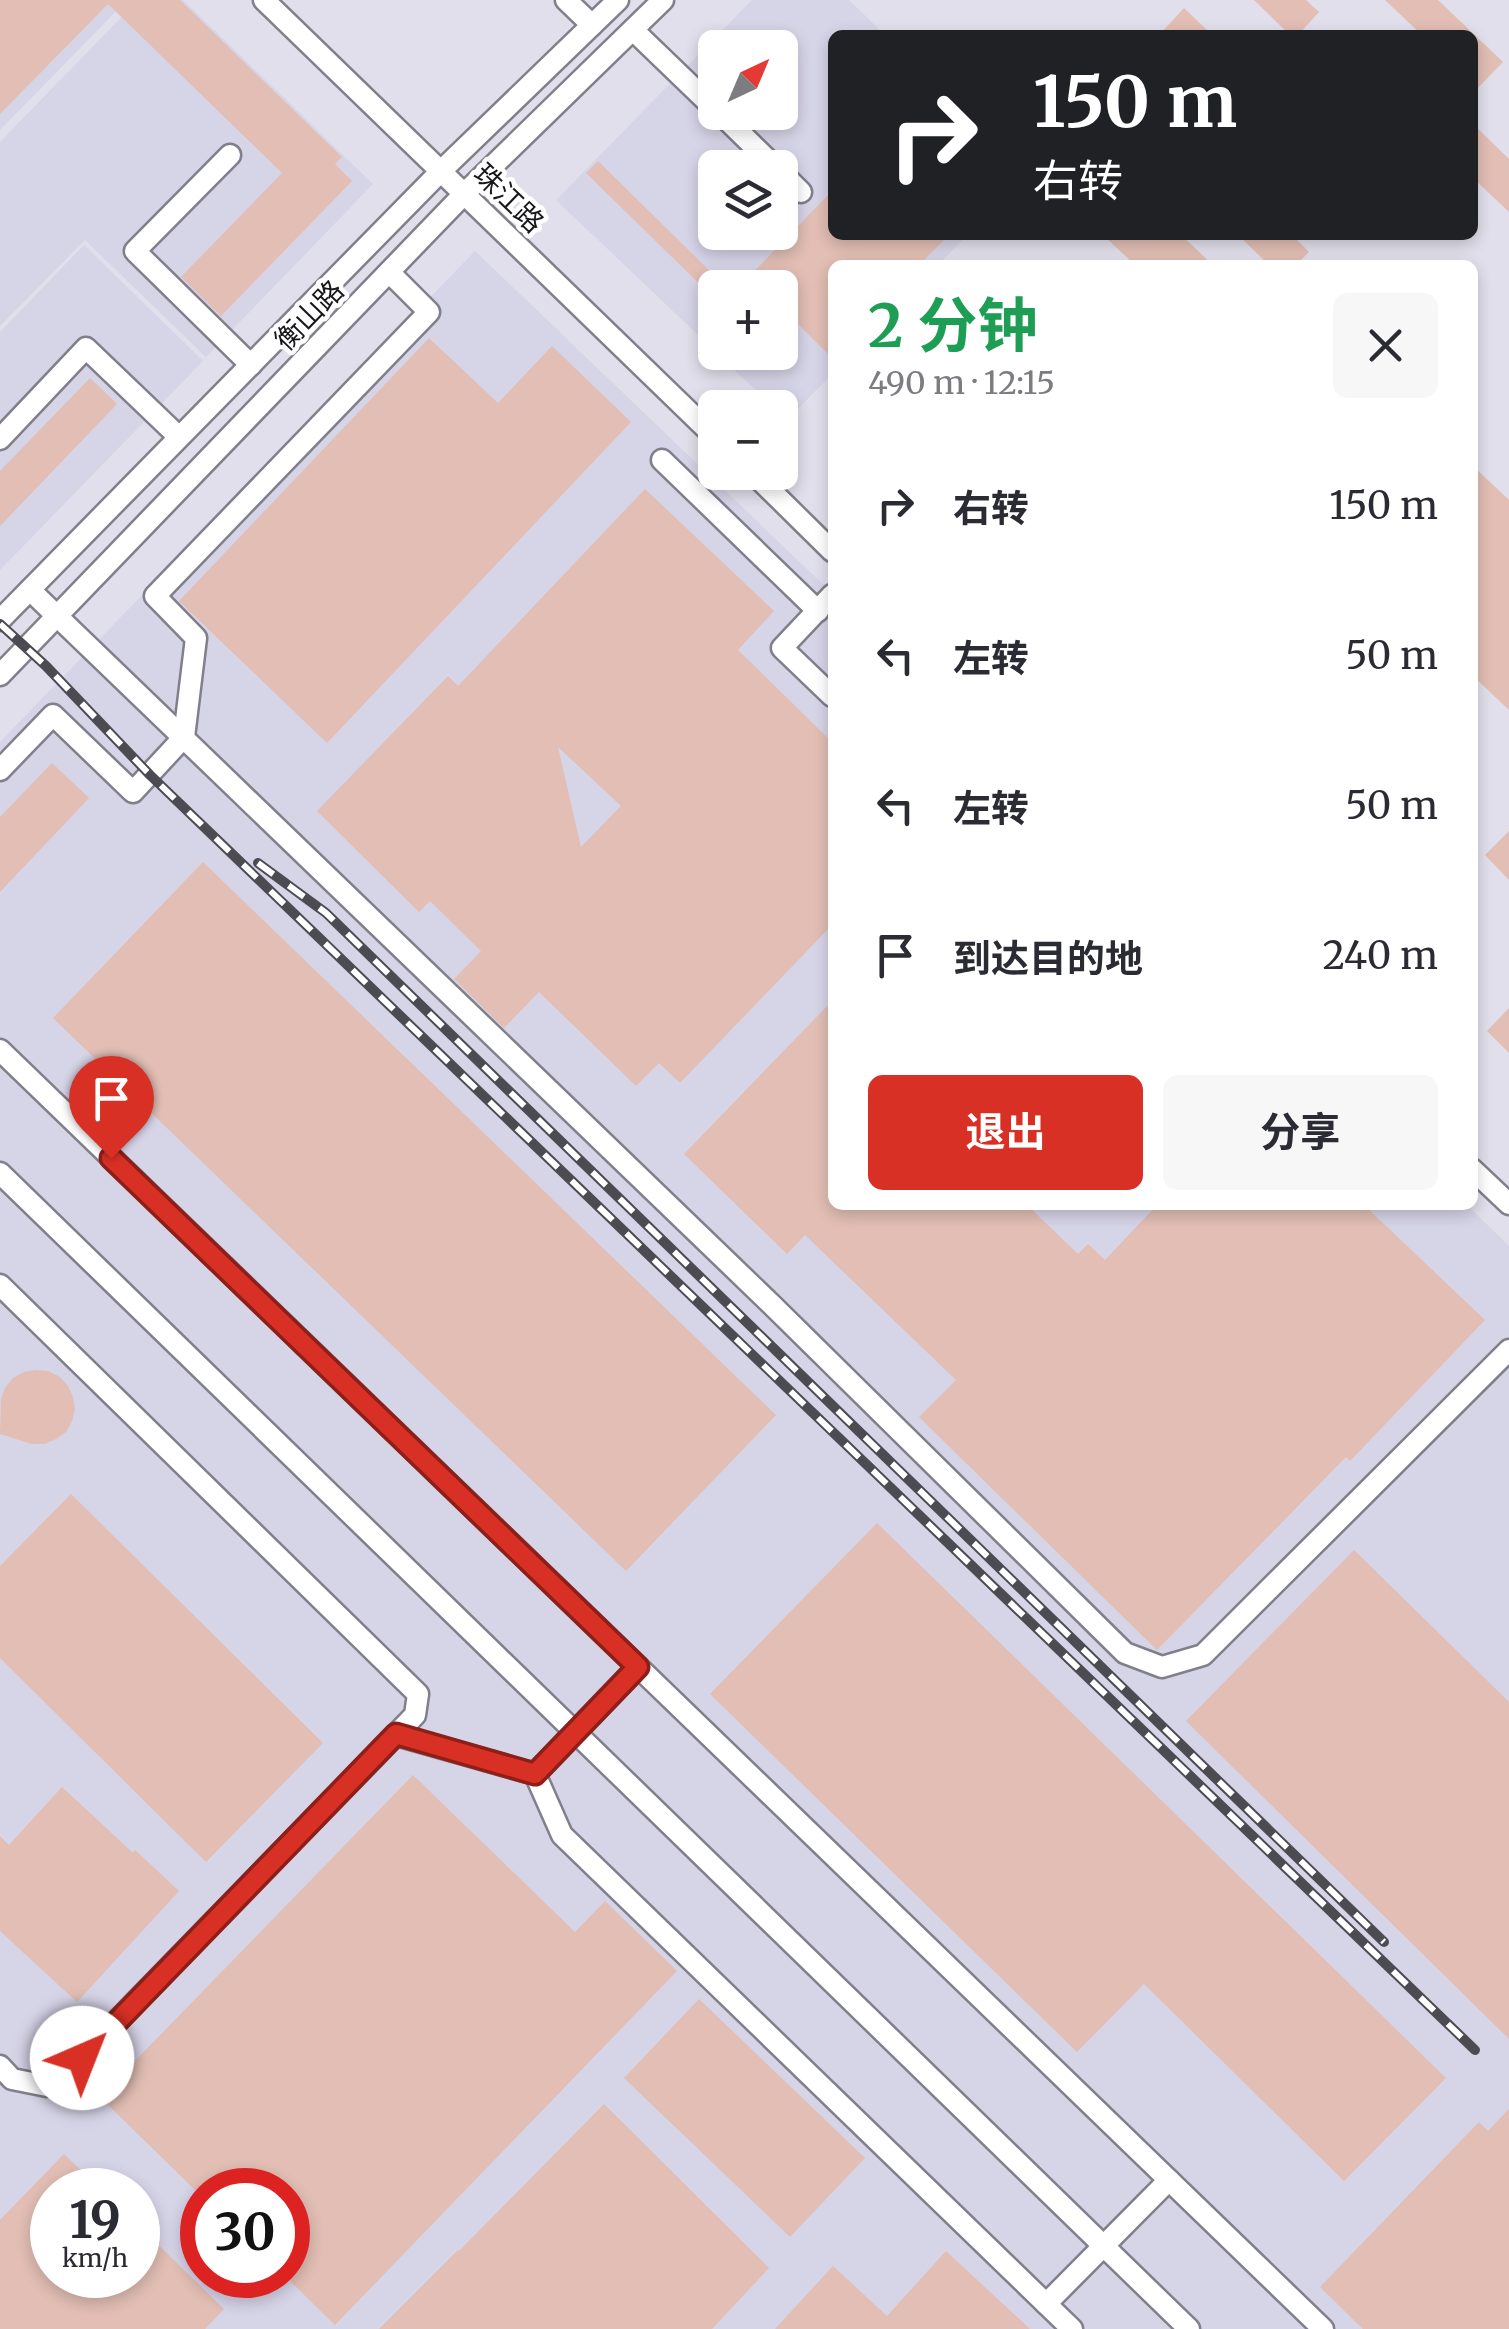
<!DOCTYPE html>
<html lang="zh">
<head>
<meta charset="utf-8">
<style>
	body { margin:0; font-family:Merriweather,"Noto Sans SC",serif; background:#f7f7f7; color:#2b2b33; height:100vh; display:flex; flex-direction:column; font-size:38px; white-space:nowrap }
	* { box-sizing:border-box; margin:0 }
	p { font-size:32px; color:#7c7c81 }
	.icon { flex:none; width:55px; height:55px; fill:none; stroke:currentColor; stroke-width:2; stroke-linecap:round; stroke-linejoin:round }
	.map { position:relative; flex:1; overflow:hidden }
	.sheet { position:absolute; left:828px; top:260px; width:650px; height:950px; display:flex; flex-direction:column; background:#fff; border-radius:15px; box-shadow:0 5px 15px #0003 }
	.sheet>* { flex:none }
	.top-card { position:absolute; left:828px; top:30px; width:650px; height:210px; border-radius:15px; box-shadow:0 5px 15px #0003; background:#202124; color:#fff; overflow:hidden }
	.needle { width:65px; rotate:44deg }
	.controls { position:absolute; left:698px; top:30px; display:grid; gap:20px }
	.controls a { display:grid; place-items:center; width:100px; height:100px; border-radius:15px; background:#fff; box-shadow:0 5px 15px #0003; font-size:50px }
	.speed { position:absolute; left:30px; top:2168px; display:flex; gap:20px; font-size:50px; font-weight:700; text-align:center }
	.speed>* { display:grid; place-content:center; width:130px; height:130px; border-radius:50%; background:#fff; box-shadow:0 5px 15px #0003; line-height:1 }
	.speed small { font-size:25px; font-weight:400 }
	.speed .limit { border:15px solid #d22; background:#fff; color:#111 }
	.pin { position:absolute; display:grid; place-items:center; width:85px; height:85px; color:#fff; margin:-102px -42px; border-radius:50% 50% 50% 0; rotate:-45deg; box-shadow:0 0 10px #0007 }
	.pin .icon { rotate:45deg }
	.me { position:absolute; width:110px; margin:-55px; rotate:44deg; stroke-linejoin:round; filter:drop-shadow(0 0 8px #0008) }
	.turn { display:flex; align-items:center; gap:35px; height:210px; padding:0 40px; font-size:45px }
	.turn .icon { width:130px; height:130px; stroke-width:2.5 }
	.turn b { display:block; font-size:70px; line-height:85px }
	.round { display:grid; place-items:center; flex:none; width:105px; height:105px; border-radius:15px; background:#f7f7f7 }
	.summary { display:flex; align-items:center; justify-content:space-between; height:170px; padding:0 40px }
	h1 { font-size:60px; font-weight:700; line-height:75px; color:#1e9e55 }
	.primary-button { display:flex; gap:20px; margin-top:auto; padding:20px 40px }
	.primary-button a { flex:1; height:115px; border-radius:15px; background:#d93025; color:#fff; font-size:40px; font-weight:700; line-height:115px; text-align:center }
	.primary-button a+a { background:#f7f7f7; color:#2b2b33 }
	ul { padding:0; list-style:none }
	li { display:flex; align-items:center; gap:30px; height:150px; padding:0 40px }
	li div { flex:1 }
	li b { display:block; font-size:38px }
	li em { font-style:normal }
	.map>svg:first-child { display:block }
	.built { fill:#d6d4e7; fill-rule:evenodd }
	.building { fill:#e2beb4; fill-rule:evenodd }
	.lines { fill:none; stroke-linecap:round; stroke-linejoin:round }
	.minor-casing { stroke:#807f8a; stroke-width:25 }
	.minor { stroke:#fff; stroke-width:20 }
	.rail-casing { stroke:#4b4b51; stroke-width:10 }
	.rail { stroke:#fff; stroke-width:6; stroke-dasharray:19; stroke-linecap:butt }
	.route-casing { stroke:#8d1f18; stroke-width:25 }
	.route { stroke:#d93025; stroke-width:18 }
	.labels { text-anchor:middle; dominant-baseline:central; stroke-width:9; stroke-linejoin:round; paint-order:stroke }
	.street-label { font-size:28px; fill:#18181c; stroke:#fff }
</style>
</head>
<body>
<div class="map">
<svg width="1509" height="2329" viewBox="0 0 1509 2329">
	<rect width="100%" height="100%" fill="#e0dfeb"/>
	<!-- built -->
	<g class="built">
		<path d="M 0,0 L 127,0 L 0,130 Z"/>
		<path d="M 138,0 L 183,0 L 373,184 L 206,357 L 85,240 L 0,326 L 0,142 Z"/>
		<path d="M 752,0 L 849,0 L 885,35 L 832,35 L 832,235 L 967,235 L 938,265 L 832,265 L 832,374 L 787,420 L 780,413 L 780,408 L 774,407 L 716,353 L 780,352 L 780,288 L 715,288 L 715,351 L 556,200 ZM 715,48 L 780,48 L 780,112 L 715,112 ZM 715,168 L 780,168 L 780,232 L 715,232 Z"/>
		<path d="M 84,245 L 203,361 L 0,570 L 0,332 Z"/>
		<path d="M 475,251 L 832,593 L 832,1205 L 1467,1205 L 1509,1246 L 1509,2329 L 0,2329 L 0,742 ZM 52,2190 L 138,2190 L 138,2275 L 52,2275 ZM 202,2190 L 288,2190 L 288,2275 L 202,2275 Z"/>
	</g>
	<!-- building -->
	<g class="building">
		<path d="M 0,0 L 180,0 L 342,157 L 335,164 L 352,181 L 221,316 L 181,277 L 282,173 L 108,4 L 0,114 Z"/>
		<path d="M 1254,0 L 1306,0 L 1319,12 L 1298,35 L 1290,35 Z"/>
		<path d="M 1385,0 L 1438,0 L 1503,62 L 1472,94 L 1472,35 L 1422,35 Z"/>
		<path d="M 1184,8 L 1212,35 L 1159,35 Z"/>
		<path d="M 1472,123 L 1509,159 L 1509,212 L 1472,177 Z"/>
		<path d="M 598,161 L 727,288 L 715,288 L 715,299 L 586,173 Z"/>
		<path d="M 832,191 L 832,235 L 949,235 L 919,265 L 832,265 L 832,358 L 780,306 L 780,288 L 738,288 Z"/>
		<path d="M 1103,235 L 1181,235 L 1213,265 L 1135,265 Z"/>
		<path d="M 1238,235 L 1292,235 L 1309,252 L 1296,265 L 1269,265 Z"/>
		<path d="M 429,338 L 498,403 L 552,346 L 631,422 L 327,743 L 179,601 Z"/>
		<path d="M 90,378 L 117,404 L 0,526 L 0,471 Z"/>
		<path d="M 1472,465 L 1509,500 L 1509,710 L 1472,675 Z"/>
		<path d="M 645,489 L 774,611 L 738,650 L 832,742 L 832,925 L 680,1083 L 659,1063 L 636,1086 L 539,992 L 504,1028 L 454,979 L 481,951 L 430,901 L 419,912 L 317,811 L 448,676 L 458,686 ZM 558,747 L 621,806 L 581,847 Z"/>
		<path d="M 52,763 L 89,798 L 0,892 L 0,817 Z"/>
		<path d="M 1509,831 L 1509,880 L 1485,855 Z"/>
		<path d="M 203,862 L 776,1415 L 626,1571 L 53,1018 Z"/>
		<path d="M 832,1001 L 832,1205 L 1027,1205 L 1078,1254 L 1088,1244 L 1105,1260 L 1157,1205 L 1364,1205 L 1485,1320 L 1350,1461 L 1346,1457 L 1157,1650 L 919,1417 L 956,1380 L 805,1235 L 787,1254 L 684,1154 Z"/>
		<path d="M 1509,1008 L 1509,1053 L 1487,1031 Z"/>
		<path d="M 36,1370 L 48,1371 L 60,1377 L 68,1386 L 73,1397 L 75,1409 L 72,1421 L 66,1432 L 56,1439 L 45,1444 L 32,1444 L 0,1434 L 1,1399 L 5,1388 L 13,1378 L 24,1372 Z"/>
		<path d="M 71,1494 L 323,1743 L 206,1862 L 0,1658 L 0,1566 Z"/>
		<path d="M 877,1523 L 1446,2078 L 1344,2181 L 1144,1984 L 1077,2052 L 710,1694 Z"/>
		<path d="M 1354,1550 L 1509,1702 L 1509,2039 L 1186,1721 Z"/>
		<path d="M 413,1775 L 575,1932 L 605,1901 L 677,1971 L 335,2325 L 288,2279 L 288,2190 L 195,2190 L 100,2097 Z"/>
		<path d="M 62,1787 L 133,1853 L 135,1850 L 179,1891 L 77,2002 L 0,1931 L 0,1836 L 9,1845 Z"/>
		<path d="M 699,1999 L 865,2158 L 790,2237 L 624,2078 Z"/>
		<path d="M 604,2104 L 769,2268 L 712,2329 L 379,2329 L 458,2250 L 459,2251 Z"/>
		<path d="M 1509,2109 L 1509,2329 L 1363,2329 L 1320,2287 L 1479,2122 L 1488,2131 Z"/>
		<path d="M 64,2154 L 101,2190 L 52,2190 L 52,2275 L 138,2275 L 138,2225 L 224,2309 L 205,2329 L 0,2329 L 0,2220 Z"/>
		<path d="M 946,2251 L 1030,2329 L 775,2329 L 833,2266 L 887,2316 Z"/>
	</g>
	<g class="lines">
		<!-- minor casing -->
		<g class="minor-casing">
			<g id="minor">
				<path d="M 264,0 L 715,437"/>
				<path d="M 566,0 L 592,25"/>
				<path d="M 633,30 L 715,109"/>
				<path d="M 719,112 L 776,168"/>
				<path d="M 230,155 L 135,251 L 251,365"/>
				<path d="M 780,171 L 801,192"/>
				<path d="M 0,439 L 86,348 L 179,437"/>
				<path d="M 662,460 L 818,611"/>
				<path d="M 752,472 L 832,551"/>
				<path d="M 30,590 L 771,1304 L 1125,1653 L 1162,1667 L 1203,1655 L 1509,1350"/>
				<path d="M 832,595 L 782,648 L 832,696"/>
				<path d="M 0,620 L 441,171 L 618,0"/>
				<path d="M 0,675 L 465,193 L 663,0"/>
				<path d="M 0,770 L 53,715 L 133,792 L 184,737 L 196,638 L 155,596 L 429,312 L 389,272"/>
				<path d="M 0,1050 L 1323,2329"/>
				<path d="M 1472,1169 L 1509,1204"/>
				<path d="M 0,1173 L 1189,2329"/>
				<path d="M 0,1285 L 418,1694 L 415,1715 L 82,2057 L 47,2086 L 12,2079 L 0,2066"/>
				<path d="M 396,1735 L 535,1774 L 638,1667"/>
				<path d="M 535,1774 L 562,1835 L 1072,2329"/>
				<path d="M 1046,2304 L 1169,2180"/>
			</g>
		</g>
		<!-- minor -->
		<use href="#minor" class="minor"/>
		<!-- rail casing -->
		<g class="rail-casing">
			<g id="rail">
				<path d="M 0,624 L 46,666 L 150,775 L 1475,2050"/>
				<path d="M 258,863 L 326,913 L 1384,1942"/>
			</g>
		</g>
		<!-- rail -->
		<use href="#rail" class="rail"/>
	</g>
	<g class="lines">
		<!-- route casing -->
		<g class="route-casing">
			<path id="route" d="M 82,2058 L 396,1734 L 535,1774 L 638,1667 L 111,1158"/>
		</g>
		<!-- route -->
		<use href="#route" class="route"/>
	</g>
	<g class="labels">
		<!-- street labels -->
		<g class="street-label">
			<text transform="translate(509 198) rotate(44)">珠江路</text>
			<text transform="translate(309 315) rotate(-46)">衡山路</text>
		</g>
	</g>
</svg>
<div class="controls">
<a><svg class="needle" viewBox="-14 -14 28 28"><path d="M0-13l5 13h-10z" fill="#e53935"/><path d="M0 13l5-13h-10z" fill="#7c7c81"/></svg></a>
<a><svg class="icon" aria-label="layers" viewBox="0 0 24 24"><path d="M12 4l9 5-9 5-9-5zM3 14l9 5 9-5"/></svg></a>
<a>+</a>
<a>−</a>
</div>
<div class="speed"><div>19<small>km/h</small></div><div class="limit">30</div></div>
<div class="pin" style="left:111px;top:1158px;background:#d93025"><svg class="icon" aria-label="arrive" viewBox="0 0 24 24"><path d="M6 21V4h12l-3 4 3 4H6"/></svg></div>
<svg class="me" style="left:82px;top:2058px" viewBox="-20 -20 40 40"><circle r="19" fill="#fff"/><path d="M0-13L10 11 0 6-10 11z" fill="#d93025"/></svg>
<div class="top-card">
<div class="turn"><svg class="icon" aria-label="right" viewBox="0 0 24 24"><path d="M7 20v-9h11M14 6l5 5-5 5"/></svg><div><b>150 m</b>右转</div></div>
</div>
<section class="sheet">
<div class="summary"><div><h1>2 分钟</h1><p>490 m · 12:15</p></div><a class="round"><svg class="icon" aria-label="close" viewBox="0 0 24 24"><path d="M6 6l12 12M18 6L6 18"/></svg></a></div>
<ul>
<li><svg class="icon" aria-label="right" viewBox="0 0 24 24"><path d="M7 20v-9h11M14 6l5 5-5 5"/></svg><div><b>右转</b></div><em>150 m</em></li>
<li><svg class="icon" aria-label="left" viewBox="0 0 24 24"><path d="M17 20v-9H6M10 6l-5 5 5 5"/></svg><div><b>左转</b></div><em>50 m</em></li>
<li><svg class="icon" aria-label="left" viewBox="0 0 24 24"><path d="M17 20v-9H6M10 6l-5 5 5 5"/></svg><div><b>左转</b></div><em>50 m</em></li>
<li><svg class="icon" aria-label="arrive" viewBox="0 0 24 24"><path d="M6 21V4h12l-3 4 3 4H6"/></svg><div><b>到达目的地</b></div><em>240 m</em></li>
</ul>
<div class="primary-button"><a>退出</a><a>分享</a></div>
</section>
</div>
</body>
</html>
